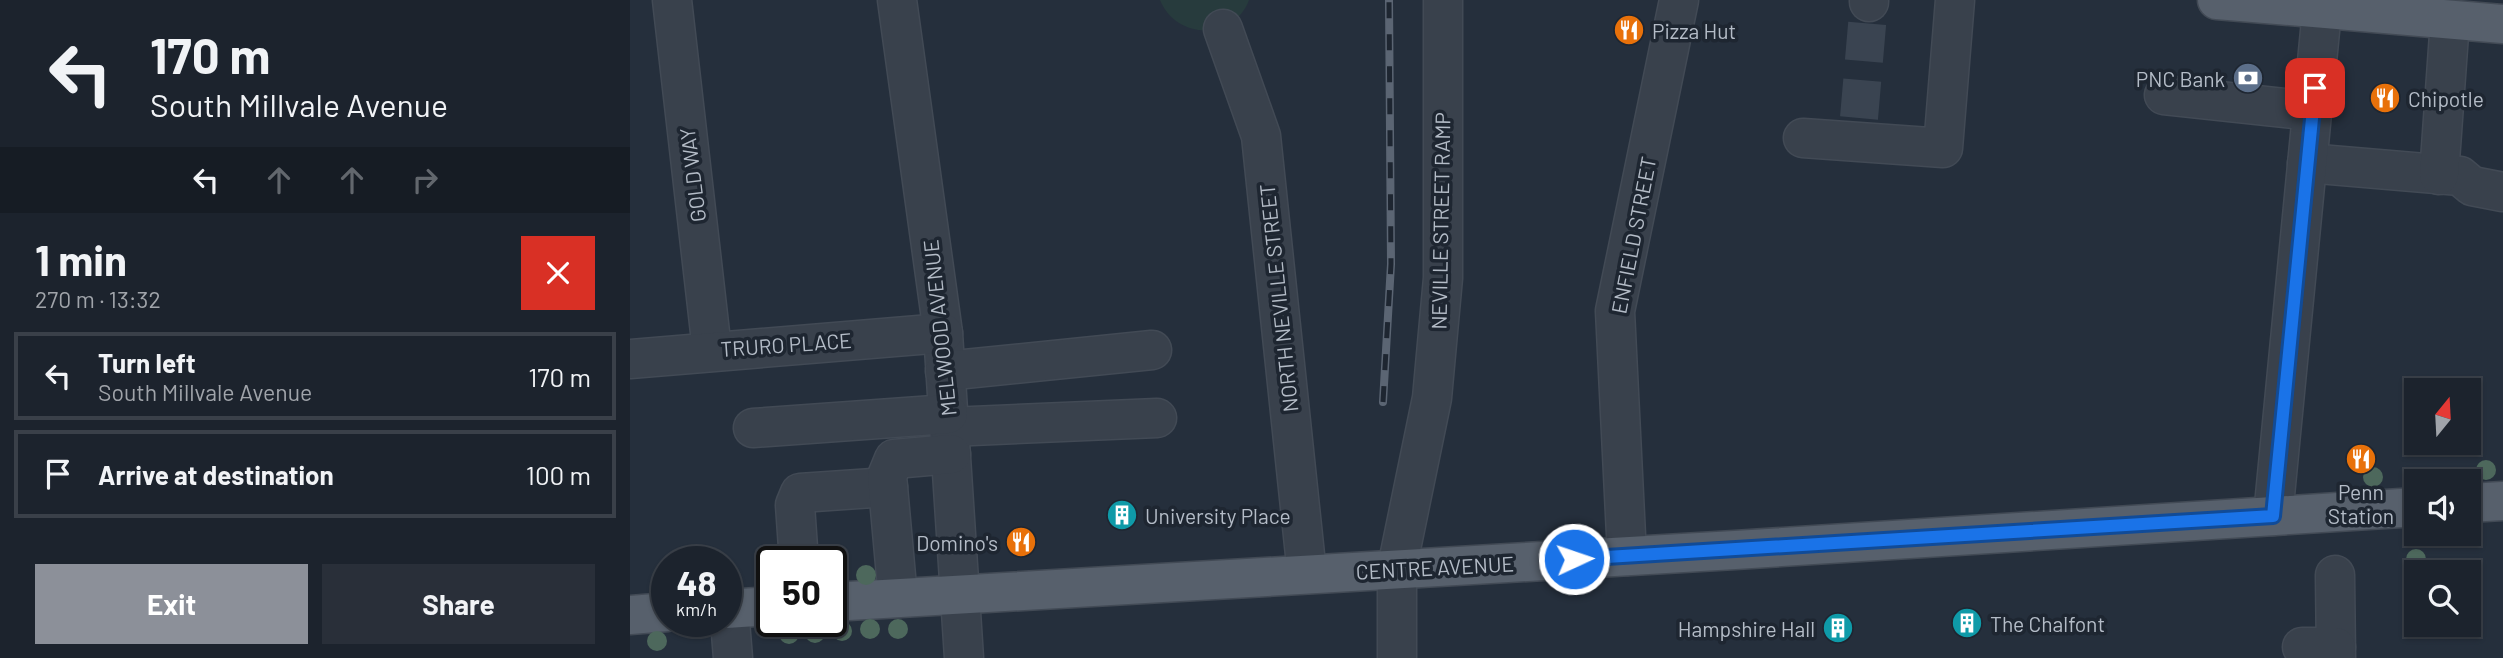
<!DOCTYPE html>
<html lang="en">
<head>
<meta charset="utf-8">
<style>
	body { margin:0; font-family:Barlow,sans-serif; background:#292f39; color:#f1f3f6; height:100vh; display:flex; flex-direction:column; font-size:26px; white-space:nowrap }
	* { box-sizing:border-box; margin:0 }
	p { font-size:23px; color:#a0a4aa }
	.icon { flex:none; width:38px; height:38px; fill:none; stroke:currentColor; stroke-width:2; stroke-linecap:round; stroke-linejoin:round }
	.map { position:relative; flex:1; overflow:hidden }
	.sheet { display:flex; flex-direction:column; background:#1c232d; width:630px }
	.sheet>* { flex:none }
	.top-card { background:#1c232d; color:#f1f3f6; overflow:hidden }
	.needle { width:46px; rotate:18deg }
	.tools { position:absolute; left:1774px; top:378px; display:grid; gap:14px }
	.tools a { display:grid; place-items:center; width:77px; height:77px; border-radius:0px; background:#1c232d; box-shadow:0 2px 5px #0004,0 0 0 2px #3a4049; font-size:35px }
	.speed { position:absolute; left:21px; top:546px; display:flex; gap:14px; font-size:35px; font-weight:700; text-align:center }
	.speed>* { display:grid; place-content:center; width:91px; height:91px; border-radius:50%; background:#1c232d; box-shadow:0 2px 5px #0004,0 0 0 2px #3a4049; line-height:1 }
	.speed small { font-size:18px; font-weight:400 }
	.speed .limit { border:4px solid #111; border-radius:10px; background:#fff; color:#111 }
	.pin { position:absolute; display:grid; place-items:center; width:60px; height:60px; color:#fff; margin:-30px; border-radius:14px; box-shadow:0 4px 10px #0006 }
	.me { position:absolute; width:77px; margin:-38px; rotate:87deg; stroke-linejoin:round; filter:drop-shadow(0 0 5px #0008) }
	.turn { display:flex; align-items:center; gap:24px; height:147px; padding:0 35px; font-size:32px }
	.turn .icon { width:91px; height:91px; stroke-width:2.5 }
	.turn b { display:block; font-size:49px; line-height:60px }
	.lanes { display:flex; align-items:center; height:66px; padding:0 35px; background:#0003; justify-content:center; gap:35px; direction:ltr }
	.lanes .off { opacity:.35 }
	.round { display:grid; place-items:center; flex:none; width:74px; height:74px; border-radius:0px; background:#292f39 }
	.headline { display:flex; align-items:center; justify-content:space-between; height:119px; padding:0 35px }
	h1 { font-size:42px; font-weight:700; line-height:52px }
	.action { display:flex; gap:14px; margin-top:auto; padding:14px 35px }
	.action a { flex:1; height:80px; border-radius:0px; background:#8c9099; color:#fff; font-size:28px; font-weight:700; line-height:80px; text-align:center }
	.action a+a { background:#292f39; color:#f1f3f6 }
	ul { padding:0; list-style:none }
	li { display:flex; align-items:center; gap:21px; height:88px; margin:0 14px 10px; padding:0 21px; border:4px solid #3a4049; border-radius:0px }
	li div { flex:1 }
	li b { display:block; font-size:26px }
	li em { font-style:normal }
	main { display:flex; flex:1; min-height:0 }
	.map>svg:first-child { display:block }
	.green { fill:#273b3d }
	.lines { fill:none; stroke-linecap:round; stroke-linejoin:round }
	.minor-tunnel { stroke:#3a4451; stroke-width:38; stroke-dasharray:38 19; stroke-linecap:butt }
	.minor-casing { stroke:#424a55; stroke-width:41 }
	.major-casing { stroke:#424a55; stroke-width:41 }
	.minor { stroke:#39414c; stroke-width:38 }
	.major { stroke:#57606c; stroke-width:38 }
	.rail-casing { stroke:#5b6573; stroke-width:8 }
	.rail { stroke:#1e2631; stroke-width:5; stroke-dasharray:16; stroke-linecap:butt }
	.tree { fill:#4d685c }
	.route-casing { stroke:#114b97; stroke-width:18 }
	.route { stroke:#1a73e8; stroke-width:12 }
	.labels { text-anchor:middle; dominant-baseline:central; stroke-width:7; stroke-linejoin:round; paint-order:stroke }
	.poi-label { font-size:21px; fill:#b4bcc7; stroke:#1e2631; text-anchor:start }
	.street-label { font-size:21px; fill:#b4bcc7; stroke:#1e2631 }
</style>
</head>
<body>
<main>
<section class="sheet">
<div class="top-card">
<div class="turn"><svg class="icon" aria-label="left" viewBox="0 0 24 24"><path d="M17 20v-9H6M10 6l-5 5 5 5"/></svg><div><b>170 m</b>South Millvale Avenue</div></div>
<div class="lanes"><svg class="icon" aria-label="left" viewBox="0 0 24 24"><path d="M17 20v-9H6M10 6l-5 5 5 5"/></svg><svg class="icon off" aria-label="ahead" viewBox="0 0 24 24"><path d="M12 20V5M6 11l6-6 6 6"/></svg><svg class="icon off" aria-label="ahead" viewBox="0 0 24 24"><path d="M12 20V5M6 11l6-6 6 6"/></svg><svg class="icon off" aria-label="right" viewBox="0 0 24 24"><path d="M7 20v-9h11M14 6l5 5-5 5"/></svg></div>
</div>
<div class="headline"><div><h1>1 min</h1><p>270 m · 13:32</p></div><a class="round" style="background:#d93025;color:#fff"><svg class="icon" aria-label="close" viewBox="0 0 24 24"><path d="M6 6l12 12M18 6L6 18"/></svg></a></div>
<ul>
<li><svg class="icon" aria-label="left" viewBox="0 0 24 24"><path d="M17 20v-9H6M10 6l-5 5 5 5"/></svg><div><b>Turn left</b><p>South Millvale Avenue</p></div><em>170 m</em></li>
<li><svg class="icon" aria-label="arrive" viewBox="0 0 24 24"><path d="M6 21V4h12l-3 4 3 4H6"/></svg><div><b>Arrive at destination</b></div><em>100 m</em></li>
</ul>
<div class="action"><a>Exit</a><a>Share</a></div>
</section>
<div class="map">
<svg width="1873" height="658" viewBox="0 0 1873 658">
	<rect width="100%" height="100%" fill="#252f3c"/>
	<!-- green -->
	<path class="green" d="M 530,0 L 619,0 C 604,41 546,40 530,0 Z"/>
	<g class="lines">
		<!-- minor-tunnel -->
		<path class="minor-tunnel" d="M 1229,118 L 1239,2"/>
		<!-- minor casing -->
		<g class="minor-casing">
			<g id="minor">
				<path d="M 42,0 L 82,350"/>
				<path d="M 267,0 L 313,333 L 334,658"/>
				<path d="M 1239,2 L 1239,0"/>
				<path d="M 593,29 L 631,136 L 677,574"/>
				<path d="M 1534,95 L 1682,111"/>
				<path d="M 1173,138 L 1313,148 L 1325,0"/>
				<path d="M 1677,163 L 1830,176 L 1842,186 L 1873,192"/>
				<path d="M 1809,175 L 1820,20"/>
				<path d="M 0,359 L 313,333"/>
				<path d="M 315,371 L 522,350"/>
				<path d="M 319,427 L 527,418"/>
				<path d="M 123,428 L 318,414"/>
				<path d="M 1643,516 L 1693,0"/>
				<path d="M 997,556 L 985,311 L 1049,0"/>
				<path d="M 169,562 L 165,505 L 170,493 L 258,487"/>
				<path d="M 1705,575 L 1706,658"/>
				<path d="M 268,598 L 257,476 L 264,459 L 321,454"/>
				<path d="M 99,609 L 103,658"/>
				<path d="M 1672,647 L 1706,647"/>
				<path d="M 767,658 L 767,568 L 802,398 L 813,278 L 813,0"/>
			</g>
		</g>
		<!-- major casing -->
		<g class="major-casing">
			<g id="major">
				<path d="M 1587,0 L 1873,24"/>
				<path d="M 1839,503 L 1873,501"/>
				<path d="M 201,602 L 1105,550 L 1787,507"/>
				<path d="M 96,609 L 142,606"/>
				<path d="M 0,615 L 37,612"/>
			</g>
		</g>
		<!-- minor -->
		<use href="#minor" class="minor"/>
		<!-- major -->
		<use href="#major" class="major"/>
		<!-- rail casing -->
		<g class="rail-casing">
			<path id="rail" d="M 753,402 L 761,264 L 759,0"/>
		</g>
		<!-- rail -->
		<use href="#rail" class="rail"/>
	</g>
	<!-- trees -->
	<g class="tree">
		<circle cx="1856" cy="470" r="10"/>
		<circle cx="1743" cy="477" r="10"/>
		<circle cx="1786" cy="559" r="10"/>
		<circle cx="236" cy="575" r="10"/>
		<circle cx="240" cy="629" r="10"/>
		<circle cx="268" cy="629" r="10"/>
		<circle cx="212" cy="631" r="10"/>
		<circle cx="185" cy="633" r="10"/>
		<circle cx="159" cy="634" r="10"/>
		<circle cx="27" cy="641" r="10"/>
	</g>
	<g class="lines">
		<!-- route casing -->
		<g class="route-casing">
			<path id="route" d="M 944,559 L 1643,516 L 1685,88"/>
		</g>
		<!-- route -->
		<use href="#route" class="route"/>
	</g>
	<!-- icons -->
	<defs>
		<g id="restaurant-disc" transform="scale(1.575)"><circle r="9.5" fill="#e8710a" stroke="#1e2631"/><path d="M-5-6h1v4h1v-4h1v4h1v-4h1v5L-1.5 .5V6h-2V.5L-5-1ZM5-6V6H3V1.5H1.5Q1.5-4 5-6Z" fill="#fff"/></g>
		<g id="bank-disc" transform="scale(1.575)"><circle r="9.5" fill="#5c6f8a" stroke="#1e2631"/><path d="M-6-4H6V4H-6ZM0-2.3a2.3 2.3 0 1 0 0 4.6a2.3 2.3 0 1 0 0-4.6Z" fill="#fff"/></g>
		<g id="building-disc" transform="scale(1.575)"><circle r="9.5" fill="#0f9aa8" stroke="#1e2631"/><path d="M-4-6H4V6H1V3H-1V6H-4ZM-2.5-4.3h1.7v1.8h-1.7ZM.8-4.3h1.7v1.8H.8ZM-2.5-1h1.7V.8h-1.7ZM.8-1h1.7V.8H.8Z" fill="#fff"/></g>
	</defs>
	<g fill-rule="evenodd">
		<use href="#restaurant-disc" x="999" y="30"/>
		<use href="#bank-disc" x="1618" y="78"/>
		<use href="#restaurant-disc" x="1755" y="98"/>
		<use href="#restaurant-disc" x="1731" y="459"/>
		<use href="#building-disc" x="492" y="515"/>
		<use href="#restaurant-disc" x="391" y="542"/>
		<use href="#building-disc" x="1337" y="623"/>
		<use href="#building-disc" x="1208" y="628"/>
	</g>
	<g class="labels">
		<!-- poi labels -->
		<g class="poi-label">
			<text x="1022" y="30">Pizza Hut</text>
			<text x="1595" y="78" text-anchor="end">PNC Bank</text>
			<text x="1778" y="98">Chipotle</text>
			<text x="1731" y="491" text-anchor="middle">Penn<tspan x="1731" dy="24">Station</tspan></text>
			<text x="515" y="515">University Place</text>
			<text x="368" y="542" text-anchor="end">Domino's</text>
			<text x="1360" y="623">The Chalfont</text>
			<text x="1185" y="628" text-anchor="end">Hampshire Hall</text>
		</g>
		<!-- street labels -->
		<g class="street-label">
			<text transform="translate(62 175) rotate(-97)">GOLD WAY</text>
			<text transform="translate(810 221) rotate(-89)">NEVILLE STREET RAMP</text>
			<text transform="translate(1003 235) rotate(-79)">ENFIELD STREET</text>
			<text transform="translate(648 298) rotate(-96)">NORTH NEVILLE STREET</text>
			<text transform="translate(309 328) rotate(-96)">MELWOOD AVENUE</text>
			<text transform="translate(156 344) rotate(-4)">TRURO PLACE</text>
			<text transform="translate(805 567) rotate(-3)">CENTRE AVENUE</text>
		</g>
	</g>
</svg>
<div class="tools">
<a><svg class="needle" viewBox="-14 -14 28 28"><path d="M0-13l5 13h-10z" fill="#e53935"/><path d="M0 13l5-13h-10z" fill="#a0a4aa"/></svg></a>
<a><svg class="icon" aria-label="sound" viewBox="0 0 24 24"><path d="M4 9h4l5-4v14l-5-4H4zM17 9q2 3 0 6"/></svg></a>
<a><svg class="icon" aria-label="search" viewBox="0 0 24 24"><circle cx="10" cy="10" r="6"/><path d="M15 15l6 6"/></svg></a>
</div>
<div class="speed"><div>48<small>km/h</small></div><div class="limit">50</div></div>
<div class="pin" style="left:1685px;top:88px;background:#d93025"><svg class="icon" aria-label="arrive" viewBox="0 0 24 24"><path d="M6 21V4h12l-3 4 3 4H6"/></svg></div>
<svg class="me" style="left:944px;top:559px" viewBox="-20 -20 40 40"><circle r="17" fill="#1a73e8" stroke="#fff" stroke-width="3"/><path d="M0-11L8 9 0 5-8 9z" fill="#fff"/></svg>
</div>
</main>
</body>
</html>
